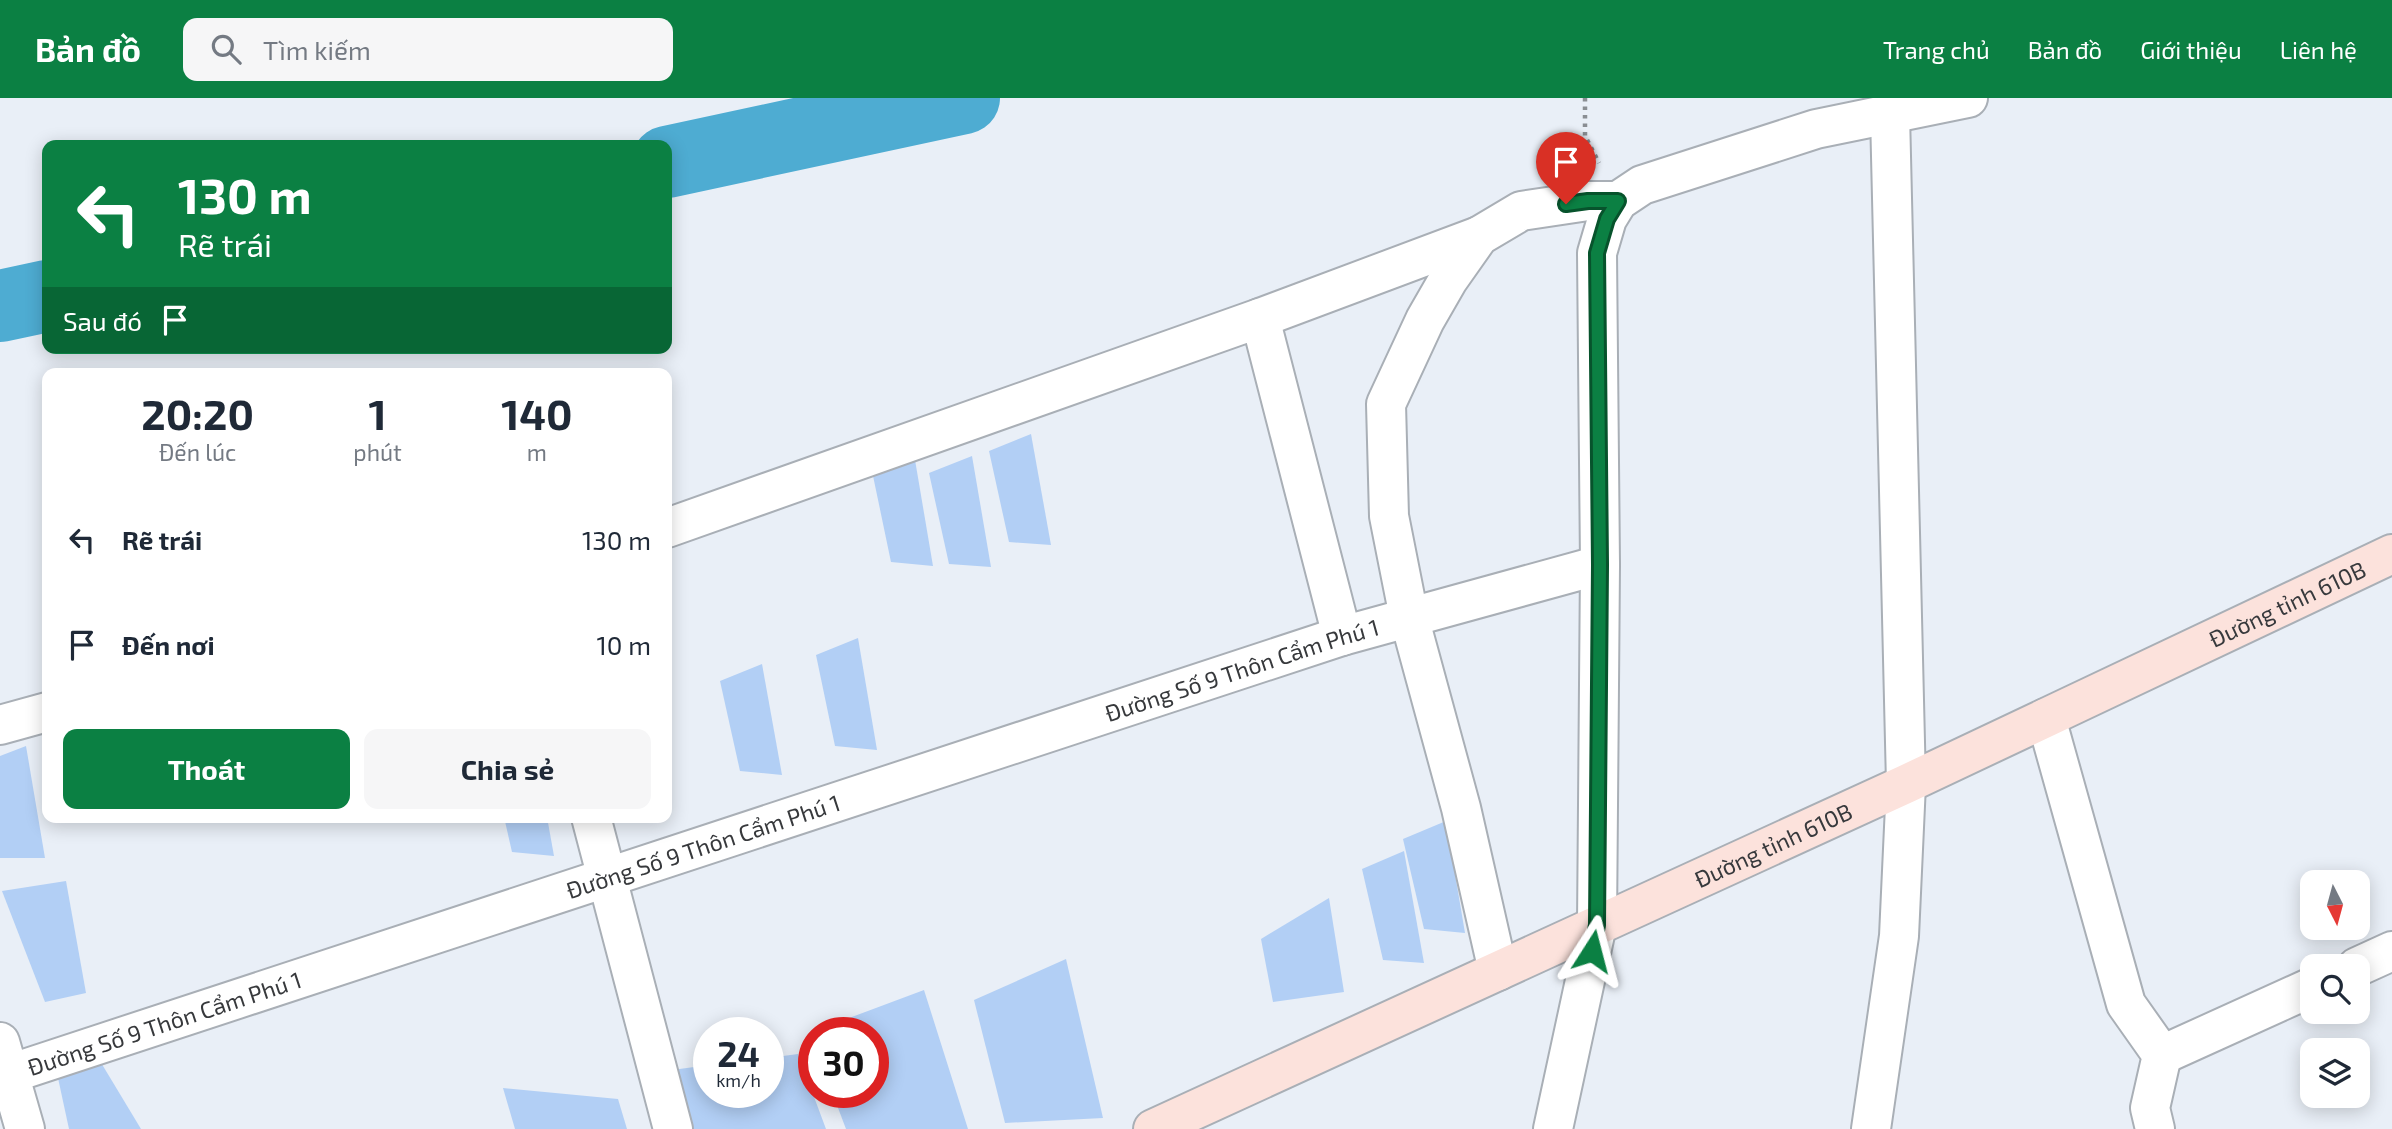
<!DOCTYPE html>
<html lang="vi">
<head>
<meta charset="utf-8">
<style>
	body { margin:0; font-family:"Exo 2",sans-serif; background:#f6f6f7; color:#1f2937; height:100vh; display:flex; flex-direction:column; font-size:26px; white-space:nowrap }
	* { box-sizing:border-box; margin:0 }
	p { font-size:23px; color:#747a83 }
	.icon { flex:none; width:38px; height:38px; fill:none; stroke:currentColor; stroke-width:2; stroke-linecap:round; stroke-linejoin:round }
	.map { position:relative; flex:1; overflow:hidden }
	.sheet { position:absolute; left:42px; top:270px; width:630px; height:455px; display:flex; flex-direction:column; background:#fff; border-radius:14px; box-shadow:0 4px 18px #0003 }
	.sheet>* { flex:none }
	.hud { position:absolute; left:42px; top:42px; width:630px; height:214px; border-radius:14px; box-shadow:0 4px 18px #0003; background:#0b8043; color:#fff; overflow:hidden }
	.needle { width:46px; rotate:174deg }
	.buttons { position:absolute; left:2300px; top:772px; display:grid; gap:14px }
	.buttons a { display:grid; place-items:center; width:70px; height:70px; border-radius:14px; background:#fff; box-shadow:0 4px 18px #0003; font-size:35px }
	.speed { position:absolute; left:693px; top:919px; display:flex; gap:14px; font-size:35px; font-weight:700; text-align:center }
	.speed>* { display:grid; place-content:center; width:91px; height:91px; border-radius:50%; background:#fff; box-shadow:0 4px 18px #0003; line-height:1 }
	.speed small { font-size:18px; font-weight:400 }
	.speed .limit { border:10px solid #d22; background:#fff; color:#111 }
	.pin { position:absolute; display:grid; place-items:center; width:60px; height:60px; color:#fff; margin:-72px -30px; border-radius:50% 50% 50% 0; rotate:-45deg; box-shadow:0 0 7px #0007 }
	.pin .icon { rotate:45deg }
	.me { position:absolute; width:77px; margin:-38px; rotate:9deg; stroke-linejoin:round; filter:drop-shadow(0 0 5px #0008) }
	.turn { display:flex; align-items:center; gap:24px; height:147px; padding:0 21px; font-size:32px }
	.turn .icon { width:91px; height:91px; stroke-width:2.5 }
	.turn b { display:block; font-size:49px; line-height:60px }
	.then { display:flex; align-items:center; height:66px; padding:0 21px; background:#0003; gap:14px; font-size:26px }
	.eta { display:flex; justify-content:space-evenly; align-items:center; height:119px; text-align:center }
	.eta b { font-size:42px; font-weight:700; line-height:49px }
	.cta { display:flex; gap:14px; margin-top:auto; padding:14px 21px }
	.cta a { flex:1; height:80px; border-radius:14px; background:#0b8043; color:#fff; font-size:28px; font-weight:700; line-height:80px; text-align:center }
	.cta a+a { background:#f6f6f7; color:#1f2937 }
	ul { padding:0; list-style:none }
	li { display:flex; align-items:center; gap:21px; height:105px; padding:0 21px }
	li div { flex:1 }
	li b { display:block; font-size:26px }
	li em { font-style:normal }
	header { display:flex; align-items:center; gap:42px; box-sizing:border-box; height:98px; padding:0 35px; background:#0b8043; color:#fff }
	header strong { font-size:33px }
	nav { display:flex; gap:38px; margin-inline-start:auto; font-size:24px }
	.search { width:490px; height:63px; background:#f6f6f7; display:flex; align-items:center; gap:18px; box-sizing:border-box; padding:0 24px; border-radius:14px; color:#747a83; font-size:26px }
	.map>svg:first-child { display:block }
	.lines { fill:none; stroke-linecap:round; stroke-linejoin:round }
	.river { stroke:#4eacd2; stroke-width:72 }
	.building { fill:#b2cff5 }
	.street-casing { stroke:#a9afb6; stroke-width:42 }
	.secondary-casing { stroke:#a9afb6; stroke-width:42 }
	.path { stroke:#8a8e93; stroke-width:4.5; stroke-dasharray:3.5 5; stroke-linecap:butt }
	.street { stroke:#fff; stroke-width:38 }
	.secondary { stroke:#fce2dc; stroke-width:38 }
	.route-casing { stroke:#07532c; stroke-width:18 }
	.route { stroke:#0b8043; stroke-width:12 }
	.labels { text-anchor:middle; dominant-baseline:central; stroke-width:5; stroke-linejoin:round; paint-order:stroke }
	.street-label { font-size:23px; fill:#37393c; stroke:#e9eff7 }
</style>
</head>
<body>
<header>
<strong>Bản đồ</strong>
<div class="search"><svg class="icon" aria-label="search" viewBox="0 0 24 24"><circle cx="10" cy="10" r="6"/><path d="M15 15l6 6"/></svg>Tìm kiếm</div>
<nav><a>Trang chủ</a><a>Bản đồ</a><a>Giới thiệu</a><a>Liên hệ</a></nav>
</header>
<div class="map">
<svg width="2392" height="1031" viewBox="0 0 2392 1031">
	<rect width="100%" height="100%" fill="#e9eff7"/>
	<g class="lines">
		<!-- river -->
		<g class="river">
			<path d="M 667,64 L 964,0"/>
			<path d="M 0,208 L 47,198"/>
		</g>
	</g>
	<!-- building -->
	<g class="building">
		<path d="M 1031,336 L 1051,447 L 1009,444 L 989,353 Z"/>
		<path d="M 914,356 L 933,468 L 891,464 L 872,373 Z"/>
		<path d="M 972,358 L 991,469 L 949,466 L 929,375 Z"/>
		<path d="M 858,540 L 877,652 L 835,648 L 816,557 Z"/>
		<path d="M 762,566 L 782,677 L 740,673 L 720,583 Z"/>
		<path d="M 26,648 L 45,760 L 0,760 L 0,658 Z"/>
		<path d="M 504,719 L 547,719 L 554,758 L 512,754 Z"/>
		<path d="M 1446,723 L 1465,835 L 1424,831 L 1403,741 Z"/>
		<path d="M 1404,753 L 1424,865 L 1383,862 L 1362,771 Z"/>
		<path d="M 66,783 L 86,895 L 45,904 L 2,793 Z"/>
		<path d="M 1329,800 L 1344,894 L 1273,904 L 1261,841 Z"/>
		<path d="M 1066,861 L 1103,1020 L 1005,1025 L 974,902 Z"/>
		<path d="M 924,892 L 968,1031 L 846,1031 L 832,994 L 873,994 L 873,934 L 814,934 L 814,947 L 809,935 Z"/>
		<path d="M 798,956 L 826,1031 L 682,1031 L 672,972 L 709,967 L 709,994 L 768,994 L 768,960 Z"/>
		<path d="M 100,963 L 141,1031 L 69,1031 L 58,980 Z"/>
		<path d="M 503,990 L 618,1001 L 627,1031 L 515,1031 Z"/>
	</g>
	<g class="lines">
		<!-- street casing -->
		<g class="street-casing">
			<g id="street">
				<path d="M 1260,220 L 1479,138"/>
				<path d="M 667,430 L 1260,220 L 1342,538"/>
				<path d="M 2046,620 L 2126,906 L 2162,957 L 2150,1010 L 2155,1031"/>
				<path d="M 0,627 L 47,614"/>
				<path d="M 591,719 L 673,1031"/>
				<path d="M 2357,869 L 2392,853"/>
				<path d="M 1498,873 L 1461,710 L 1409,519 L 1389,418 L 1386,306 L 1425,222 L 1448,182 L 1479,138 L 1521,113 L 1588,103 L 1618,103"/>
				<path d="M 0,944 L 25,1031"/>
				<path d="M 2162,957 L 2312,889"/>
				<path id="s1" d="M 0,979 L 1342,538 L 1600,467"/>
				<path d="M 1553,1031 L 1597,827 L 1600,467 L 1597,155 L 1607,121 L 1618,103 L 1642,87 L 1816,31 L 1968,0"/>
				<path d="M 1871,1031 L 1899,838 L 1906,686 L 1890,16"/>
			</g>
		</g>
		<!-- secondary casing -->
		<g class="secondary-casing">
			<g id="secondary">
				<path id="s2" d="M 1153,1031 L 1906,686 L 2392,456"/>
			</g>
		</g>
		<!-- path -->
		<path class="path" d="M 1585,0 L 1585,38 L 1599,65"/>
		<!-- street -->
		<use href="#street" class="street"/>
		<!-- secondary -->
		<use href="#secondary" class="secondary"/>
	</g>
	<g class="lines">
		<!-- route casing -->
		<g class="route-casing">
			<path id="route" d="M 1566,106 L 1588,103 L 1618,103 L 1607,121 L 1597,155 L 1600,467 L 1597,827 L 1592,853"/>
		</g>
		<!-- route -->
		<use href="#route" class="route"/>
	</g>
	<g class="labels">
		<!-- street labels -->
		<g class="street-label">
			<text stroke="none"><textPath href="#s2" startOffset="1250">Đường tỉnh 610B</textPath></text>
			<text stroke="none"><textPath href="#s1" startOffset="1307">Đường Số 9 Thôn Cẩm Phú 1</textPath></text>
			<text stroke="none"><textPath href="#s2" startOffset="682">Đường tỉnh 610B</textPath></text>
			<text stroke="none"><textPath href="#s1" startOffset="740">Đường Số 9 Thôn Cẩm Phú 1</textPath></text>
			<text stroke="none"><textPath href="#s1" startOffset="173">Đường Số 9 Thôn Cẩm Phú 1</textPath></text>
		</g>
	</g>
</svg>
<div class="buttons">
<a><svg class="needle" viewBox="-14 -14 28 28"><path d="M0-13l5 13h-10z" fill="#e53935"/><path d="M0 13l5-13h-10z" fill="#747a83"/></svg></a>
<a><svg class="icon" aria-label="search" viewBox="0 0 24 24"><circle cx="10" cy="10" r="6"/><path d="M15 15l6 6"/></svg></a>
<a><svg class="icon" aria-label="layers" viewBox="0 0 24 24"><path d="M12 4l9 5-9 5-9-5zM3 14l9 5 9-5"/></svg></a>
</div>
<div class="speed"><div>24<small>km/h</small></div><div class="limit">30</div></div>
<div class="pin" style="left:1566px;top:106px;background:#d93025"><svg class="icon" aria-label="arrive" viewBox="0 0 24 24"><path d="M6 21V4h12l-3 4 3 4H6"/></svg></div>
<svg class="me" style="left:1592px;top:853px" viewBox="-20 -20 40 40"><path d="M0-17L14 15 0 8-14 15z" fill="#0b8043" stroke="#fff" stroke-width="4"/></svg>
<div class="hud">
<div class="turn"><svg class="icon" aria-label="left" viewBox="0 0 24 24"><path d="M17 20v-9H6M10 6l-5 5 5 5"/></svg><div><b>130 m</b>Rẽ trái</div></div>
<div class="then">Sau đó<svg class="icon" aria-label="arrive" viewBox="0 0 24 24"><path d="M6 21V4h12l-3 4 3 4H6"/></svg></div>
</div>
<section class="sheet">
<div class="eta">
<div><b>20:20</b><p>Đến lúc</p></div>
<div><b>1</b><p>phút</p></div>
<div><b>140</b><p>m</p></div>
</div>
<ul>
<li><svg class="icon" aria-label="left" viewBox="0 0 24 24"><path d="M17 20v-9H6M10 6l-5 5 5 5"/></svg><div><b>Rẽ trái</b></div><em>130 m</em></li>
<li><svg class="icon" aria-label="arrive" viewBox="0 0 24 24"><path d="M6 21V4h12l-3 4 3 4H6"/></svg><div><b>Đến nơi</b></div><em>10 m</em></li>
</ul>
<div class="cta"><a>Thoát</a><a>Chia sẻ</a></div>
</section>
</div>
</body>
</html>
